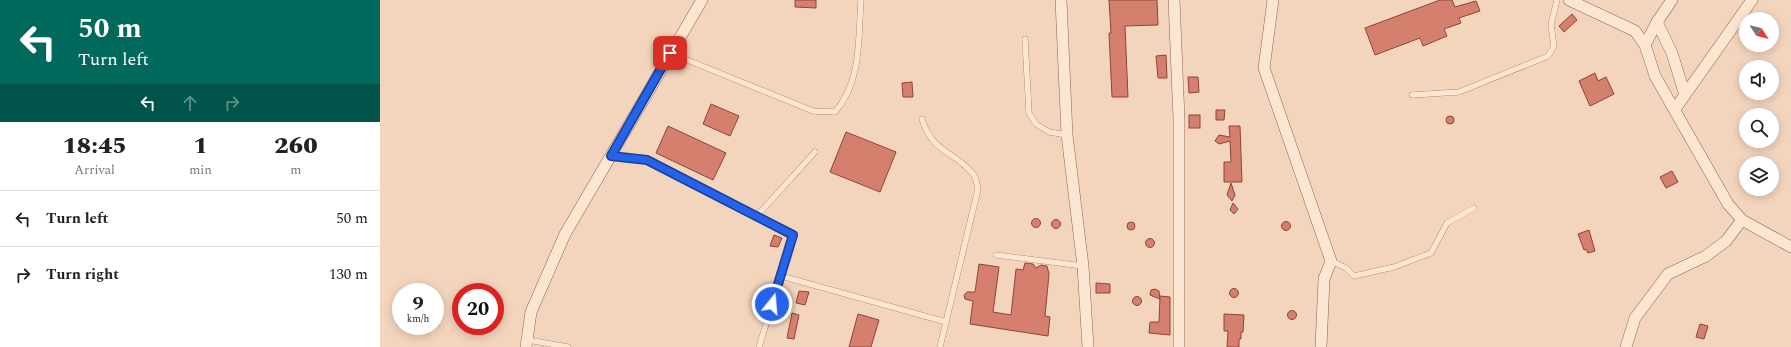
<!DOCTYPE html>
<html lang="en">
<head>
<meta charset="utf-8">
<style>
	body { margin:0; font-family:Spectral,serif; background:#f2f2f2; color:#222; height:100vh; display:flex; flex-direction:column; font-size:15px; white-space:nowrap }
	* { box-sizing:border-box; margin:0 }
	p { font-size:13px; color:#767676 }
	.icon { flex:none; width:22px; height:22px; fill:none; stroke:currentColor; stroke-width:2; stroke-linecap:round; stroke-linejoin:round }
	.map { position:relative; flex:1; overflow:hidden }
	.side { display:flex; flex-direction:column; background:#fff; width:380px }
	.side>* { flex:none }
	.banner { background:#00695c; color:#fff; overflow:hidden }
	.needle { width:26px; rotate:126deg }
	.fabs { position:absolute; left:1359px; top:12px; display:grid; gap:8px }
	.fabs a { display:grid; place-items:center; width:40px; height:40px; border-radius:50%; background:#fff; box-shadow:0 2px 10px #0003; font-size:20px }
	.speed { position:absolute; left:12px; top:283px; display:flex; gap:8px; font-size:20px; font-weight:700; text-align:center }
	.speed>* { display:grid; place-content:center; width:52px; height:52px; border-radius:50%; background:#fff; box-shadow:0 2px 10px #0003; line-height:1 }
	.speed small { font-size:10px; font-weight:400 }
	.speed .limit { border:6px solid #d22; background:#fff; color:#111 }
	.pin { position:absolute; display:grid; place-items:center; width:34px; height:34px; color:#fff; margin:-17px; border-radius:8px; box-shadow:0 2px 6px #0006 }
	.me { position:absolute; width:44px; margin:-22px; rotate:17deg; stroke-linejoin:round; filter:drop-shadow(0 0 3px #0008) }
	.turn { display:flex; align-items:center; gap:14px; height:84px; padding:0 12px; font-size:18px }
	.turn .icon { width:52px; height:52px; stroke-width:2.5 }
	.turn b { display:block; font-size:28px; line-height:34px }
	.lanes { display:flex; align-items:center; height:38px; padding:0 12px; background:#0003; justify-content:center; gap:20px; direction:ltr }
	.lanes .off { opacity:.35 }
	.eta { display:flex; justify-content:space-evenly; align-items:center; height:68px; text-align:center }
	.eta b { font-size:24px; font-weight:800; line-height:28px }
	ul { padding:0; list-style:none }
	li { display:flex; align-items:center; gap:12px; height:56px; padding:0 12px; border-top:1px solid #e0e0e0 }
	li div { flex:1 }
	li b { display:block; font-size:15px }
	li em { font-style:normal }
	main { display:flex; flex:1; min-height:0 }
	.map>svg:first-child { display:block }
	.building { fill:#d57f6f; stroke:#8e4437 }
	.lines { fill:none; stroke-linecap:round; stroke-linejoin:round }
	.service-casing { stroke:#8d6454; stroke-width:6 }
	.minor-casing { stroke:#8d6454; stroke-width:12 }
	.service { stroke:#fce5d1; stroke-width:5.5 }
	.minor { stroke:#fce5d1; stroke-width:11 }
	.route-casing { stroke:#184099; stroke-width:10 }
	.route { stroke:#2563eb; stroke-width:7 }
</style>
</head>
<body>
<main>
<section class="side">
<div class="banner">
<div class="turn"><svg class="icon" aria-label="left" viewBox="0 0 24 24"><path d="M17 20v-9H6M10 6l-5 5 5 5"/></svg><div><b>50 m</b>Turn left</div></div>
<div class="lanes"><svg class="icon" aria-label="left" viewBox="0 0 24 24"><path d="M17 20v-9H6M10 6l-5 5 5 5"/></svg><svg class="icon off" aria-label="ahead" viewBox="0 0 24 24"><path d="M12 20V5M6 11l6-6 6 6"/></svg><svg class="icon off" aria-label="right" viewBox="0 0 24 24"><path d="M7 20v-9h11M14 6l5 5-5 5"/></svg></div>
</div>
<div class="eta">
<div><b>18:45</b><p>Arrival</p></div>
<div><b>1</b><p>min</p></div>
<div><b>260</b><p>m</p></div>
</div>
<ul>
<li><svg class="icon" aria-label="left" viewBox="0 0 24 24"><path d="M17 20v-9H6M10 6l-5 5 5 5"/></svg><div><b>Turn left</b></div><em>50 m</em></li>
<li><svg class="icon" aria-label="right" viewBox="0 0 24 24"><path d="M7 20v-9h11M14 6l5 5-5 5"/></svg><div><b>Turn right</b></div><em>130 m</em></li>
</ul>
</section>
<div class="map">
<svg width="1411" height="347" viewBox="0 0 1411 347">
	<rect width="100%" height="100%" fill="#f3d5bd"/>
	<!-- building -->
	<g class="building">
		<path d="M 415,0 L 436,0 L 436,8 L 415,7 Z"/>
		<path d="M 729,0 L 777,0 L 778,25 L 745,26 L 748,97 L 732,97 L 729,33 L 731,33 Z"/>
		<path d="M 1060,0 L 1072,0 L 1075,7 L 1096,1 L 1100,11 L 1079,18 L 1081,23 L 1064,29 L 1067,36 L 1043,46 L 1040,38 L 995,55 L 985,28 Z"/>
		<path d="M 1192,14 L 1197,20 L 1184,32 L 1179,26 Z"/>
		<path d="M 786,55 L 787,78 L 778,78 L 776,56 Z"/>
		<path d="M 1215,73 L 1218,81 L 1226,77 L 1234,94 L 1210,106 L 1199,81 Z"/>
		<path d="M 808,77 L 818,77 L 819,92 L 809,93 Z"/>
		<path d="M 532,82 L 533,97 L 523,97 L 522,83 Z"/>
		<path d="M 331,104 L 359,116 L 350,136 L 323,124 Z"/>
		<path d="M 836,110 L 845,110 L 844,120 L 836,120 Z"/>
		<rect x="809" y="115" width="11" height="13"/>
		<circle cx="1070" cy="120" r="4"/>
		<path d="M 288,126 L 346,153 L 333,180 L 276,153 Z"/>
		<path d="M 849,126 L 860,126 L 862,182 L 844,182 L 844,162 L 851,162 L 850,141 L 839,144 L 835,141 L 839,135 L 850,137 Z"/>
		<path d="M 466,132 L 516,152 L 500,192 L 450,172 Z"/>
		<path d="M 1292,171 L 1298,182 L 1286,188 L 1280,177 Z"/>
		<path d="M 851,183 L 855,195 L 852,201 L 847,195 Z"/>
		<path d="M 853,203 L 858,209 L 854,214 L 850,210 Z"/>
		<circle cx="656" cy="223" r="4.5"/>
		<circle cx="676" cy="224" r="4.5"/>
		<circle cx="906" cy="226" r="4.5"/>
		<circle cx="751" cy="226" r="4"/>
		<path d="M 1209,230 L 1215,251 L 1208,253 L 1206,249 L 1204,250 L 1198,234 Z"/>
		<path d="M 394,235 L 402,238 L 398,247 L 390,246 Z"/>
		<circle cx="770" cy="243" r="4.5"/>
		<path d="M 645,263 L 653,264 L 656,268 L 661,265 L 667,266 L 669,274 L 665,316 L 670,317 L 668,336 L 590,324 L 593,301 L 585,299 L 584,295 L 587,292 L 595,292 L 599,264 L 619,267 L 613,312 L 631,315 L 636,269 L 643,270 Z"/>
		<path d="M 716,283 L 730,284 L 730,293 L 716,293 Z"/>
		<circle cx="854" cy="293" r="4.5"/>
		<path d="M 775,289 L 779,291 L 780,299 L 770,295 L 771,290 Z"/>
		<path d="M 419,291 L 429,292 L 425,305 L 416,303 Z"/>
		<path d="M 780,296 L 790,297 L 790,335 L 769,333 L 770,322 L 779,322 Z"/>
		<circle cx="757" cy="301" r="4.5"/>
		<circle cx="912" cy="315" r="4.5"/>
		<path d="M 412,313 L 419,315 L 414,339 L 407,338 Z"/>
		<path d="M 478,314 L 499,320 L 491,347 L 469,347 Z"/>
		<path d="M 844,314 L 864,315 L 863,332 L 861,332 L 861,339 L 859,339 L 859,347 L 847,347 L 848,331 L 844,331 Z"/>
		<path d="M 1320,324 L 1328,326 L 1324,339 L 1316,337 Z"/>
	</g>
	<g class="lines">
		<!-- service casing -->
		<g class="service-casing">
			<g id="service">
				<path d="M 645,39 L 649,113 L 656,124 L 669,132 L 687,135"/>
				<path d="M 290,53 L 433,111 L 455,112 C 482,81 478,39 481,0"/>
				<path d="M 1032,95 L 1079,92 L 1168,56 L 1174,46 L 1171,25 L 1177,0"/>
				<path d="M 542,119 C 552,153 575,151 594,175 C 596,178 597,185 598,189 L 560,347"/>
				<path d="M 231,156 L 267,160 L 413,235 L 379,347"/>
				<path d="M 376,217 L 435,152"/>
				<path d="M 616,255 L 703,266"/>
				<path d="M 951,261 L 966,268 L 974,276 L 1014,267 L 1051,253 L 1067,223 L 1094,208"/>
				<path d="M 401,276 L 566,322"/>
				<path d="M 148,340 L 188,347"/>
			</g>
		</g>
		<!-- minor casing -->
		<g class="minor-casing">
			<g id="minor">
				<path d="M 681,0 L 687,135 L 703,266 L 708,347"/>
				<path d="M 794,0 L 799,119 L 799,347"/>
				<path d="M 893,0 L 884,68 L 951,261 L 944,279 L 941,347"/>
				<path d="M 1189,0 L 1255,31 L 1265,45 L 1275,76 L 1348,204 L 1362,220 L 1411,247"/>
				<path d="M 1277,22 L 1292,53 L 1305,95"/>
				<path d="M 1265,45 L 1277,22 L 1292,0"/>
				<path d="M 1295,109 L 1372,0"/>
				<path d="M 146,347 L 151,312 L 185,234 L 322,0"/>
				<path d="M 1246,347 L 1255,318 L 1288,274 L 1326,256 L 1346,241 L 1362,220"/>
			</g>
		</g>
		<!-- service -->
		<use href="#service" class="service"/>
		<!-- minor -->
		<use href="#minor" class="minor"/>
	</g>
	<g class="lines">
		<!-- route casing -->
		<g class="route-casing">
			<path id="route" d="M 290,53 L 231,156 L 267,160 L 413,235 L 392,304"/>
		</g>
		<!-- route -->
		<use href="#route" class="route"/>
	</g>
</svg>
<div class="fabs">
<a><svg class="needle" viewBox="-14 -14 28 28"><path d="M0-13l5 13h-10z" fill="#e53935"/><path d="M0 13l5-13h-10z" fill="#767676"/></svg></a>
<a><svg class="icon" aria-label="sound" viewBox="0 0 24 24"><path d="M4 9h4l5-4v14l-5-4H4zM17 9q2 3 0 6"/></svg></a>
<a><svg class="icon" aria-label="search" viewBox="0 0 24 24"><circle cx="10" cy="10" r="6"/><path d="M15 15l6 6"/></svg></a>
<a><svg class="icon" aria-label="layers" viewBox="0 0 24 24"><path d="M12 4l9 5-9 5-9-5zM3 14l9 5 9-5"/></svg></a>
</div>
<div class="speed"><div>9<small>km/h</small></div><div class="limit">20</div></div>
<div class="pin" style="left:290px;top:53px;background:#d93025"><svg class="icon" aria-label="arrive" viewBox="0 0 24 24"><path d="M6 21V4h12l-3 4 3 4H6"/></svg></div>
<svg class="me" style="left:392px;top:304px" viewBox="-20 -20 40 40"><circle r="17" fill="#2563eb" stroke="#fff" stroke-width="3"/><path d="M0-11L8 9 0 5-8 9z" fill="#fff"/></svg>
</div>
</main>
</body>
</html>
